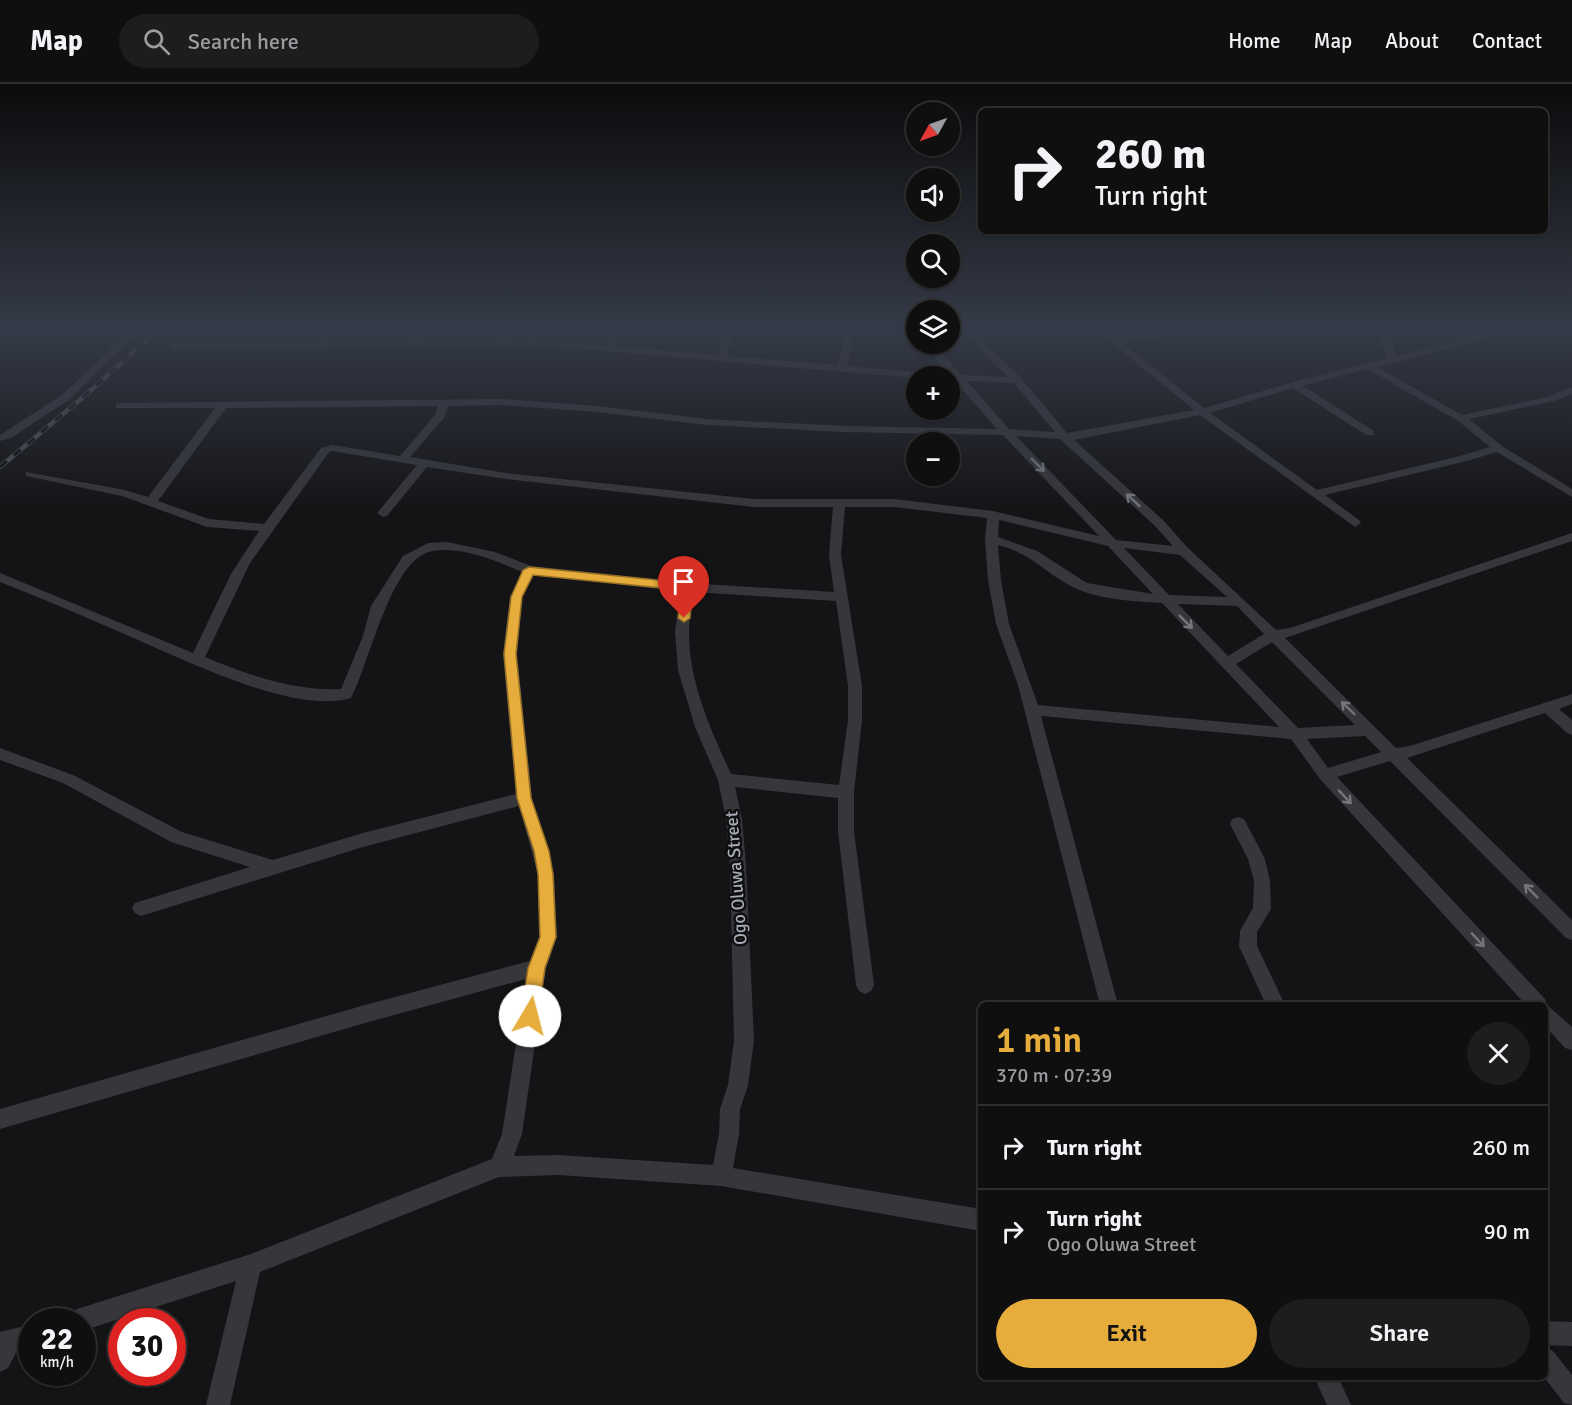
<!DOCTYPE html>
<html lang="en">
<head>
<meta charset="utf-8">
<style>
	body { margin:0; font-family:Signika,sans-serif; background:#1d1d1e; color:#f1f3f6; height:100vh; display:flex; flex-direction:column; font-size:22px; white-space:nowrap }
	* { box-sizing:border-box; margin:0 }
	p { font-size:20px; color:#9b9c9f }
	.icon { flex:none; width:33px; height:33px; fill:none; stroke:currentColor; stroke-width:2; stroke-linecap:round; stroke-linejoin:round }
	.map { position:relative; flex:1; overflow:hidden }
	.drawer { position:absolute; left:978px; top:918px; width:570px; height:378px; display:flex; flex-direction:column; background:#0f0f10; border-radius:9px; box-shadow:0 2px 4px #0004,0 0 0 2px #2f2f30 }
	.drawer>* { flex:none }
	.top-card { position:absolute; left:978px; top:24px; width:570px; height:126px; border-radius:9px; box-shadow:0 2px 4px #0004,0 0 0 2px #2f2f30; background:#0f0f10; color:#f1f3f6; overflow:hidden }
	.needle { width:39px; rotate:230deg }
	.fabs { position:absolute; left:906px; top:18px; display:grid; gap:12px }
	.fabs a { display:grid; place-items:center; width:54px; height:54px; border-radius:50%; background:#0f0f10; box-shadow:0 2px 4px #0004,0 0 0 2px #2f2f30; font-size:30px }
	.speed { position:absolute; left:18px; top:1224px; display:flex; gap:12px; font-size:30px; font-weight:700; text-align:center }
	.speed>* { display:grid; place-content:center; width:78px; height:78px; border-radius:50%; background:#0f0f10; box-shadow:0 2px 4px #0004,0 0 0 2px #2f2f30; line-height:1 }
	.speed small { font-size:15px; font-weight:400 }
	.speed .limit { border:9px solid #d22; background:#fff; color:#111 }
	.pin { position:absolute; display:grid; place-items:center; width:51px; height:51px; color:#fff; margin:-62px -26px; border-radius:50% 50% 50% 0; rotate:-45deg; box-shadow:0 0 6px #0007 }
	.pin .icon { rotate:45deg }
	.me { position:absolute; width:66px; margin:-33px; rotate:8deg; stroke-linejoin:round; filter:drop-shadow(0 0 4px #0008) }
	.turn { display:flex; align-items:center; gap:21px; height:126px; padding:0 18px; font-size:27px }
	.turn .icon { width:78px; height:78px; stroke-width:2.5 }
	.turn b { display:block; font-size:42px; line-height:51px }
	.round { display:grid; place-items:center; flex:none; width:63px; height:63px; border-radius:32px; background:#1d1d1e }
	.overview { display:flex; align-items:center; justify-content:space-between; height:102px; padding:0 18px }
	h1 { font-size:36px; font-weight:600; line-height:45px; color:#e6ac3c }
	.cta { display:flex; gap:12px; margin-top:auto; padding:12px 18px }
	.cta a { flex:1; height:69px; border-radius:36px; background:#e6ac3c; color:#111; font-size:24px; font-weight:600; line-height:69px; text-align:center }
	.cta a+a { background:#1d1d1e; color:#f1f3f6 }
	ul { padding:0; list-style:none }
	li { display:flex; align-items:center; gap:18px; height:84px; padding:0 18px; border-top:2px solid #2f2f30 }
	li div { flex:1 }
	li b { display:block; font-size:22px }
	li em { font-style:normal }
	header { display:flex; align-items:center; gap:36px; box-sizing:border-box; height:84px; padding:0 30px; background:#0f0f10; border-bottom:2px solid #2f2f30 }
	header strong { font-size:28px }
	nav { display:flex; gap:33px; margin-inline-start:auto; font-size:21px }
	.search { width:420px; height:54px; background:#1d1d1e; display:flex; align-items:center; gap:15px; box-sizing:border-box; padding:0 21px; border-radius:33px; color:#9b9c9f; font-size:22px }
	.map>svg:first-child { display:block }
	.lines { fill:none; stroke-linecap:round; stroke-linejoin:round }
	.street { fill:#36363b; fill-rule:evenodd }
	.rail-casing { stroke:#4d4e53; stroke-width:4.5 }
	.rail { stroke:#0f0f11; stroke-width:3; stroke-dasharray:9; stroke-linecap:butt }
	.oneway { stroke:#74767e }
	.route { fill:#e6ac3c; stroke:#967027; stroke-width:1.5 }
	.labels { text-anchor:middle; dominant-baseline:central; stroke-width:5; stroke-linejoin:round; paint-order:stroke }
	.street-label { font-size:18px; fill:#a7abb5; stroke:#0f0f11 }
</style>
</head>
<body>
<header>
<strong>Map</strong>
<div class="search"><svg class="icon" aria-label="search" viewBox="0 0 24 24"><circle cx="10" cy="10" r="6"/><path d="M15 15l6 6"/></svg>Search here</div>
<nav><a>Home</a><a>Map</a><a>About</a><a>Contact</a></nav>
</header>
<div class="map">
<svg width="1572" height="1321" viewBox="0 0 1572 1321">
	<rect width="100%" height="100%" fill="#141416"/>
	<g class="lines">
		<!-- street -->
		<g class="street">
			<path d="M 34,243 L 45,243 C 33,256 16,253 0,253 L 0,247 L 27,247 Z"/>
			<path d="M 134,243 L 144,243 L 70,315 L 11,354 L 0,357 L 0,351 L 62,311 Z"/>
			<path d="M 325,243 L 335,243 L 324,258 L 408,257 L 420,243 L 430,243 L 418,256 L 495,256 L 502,243 L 512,243 L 505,256 L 536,255 L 605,261 L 615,243 L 625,243 L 614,262 L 718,271 L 725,243 L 735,243 L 727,272 L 838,281 L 843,257 L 839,248 L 844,245 L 847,246 L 853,257 L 847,282 L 927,289 L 932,292 L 916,294 L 536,261 L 173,265 L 168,262 L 173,259 L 314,258 Z"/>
			<path d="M 909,243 L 916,243 L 916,249 L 913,248 Z"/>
			<path d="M 958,243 L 968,243 L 1021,294 L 1067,349 L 1194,326 L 1093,243 L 1104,243 L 1116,253 L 1193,243 L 1220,243 L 1215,246 L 1122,258 L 1204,324 L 1300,296 L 1388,274 L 1375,243 L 1385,243 L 1397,272 L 1504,243 L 1518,243 L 1476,258 L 1377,283 L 1462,331 L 1547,313 L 1572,303 L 1572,310 L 1554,317 L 1469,335 L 1502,362 L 1572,405 L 1572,413 L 1497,368 L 1467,377 L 1325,411 L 1359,436 L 1361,439 L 1355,443 L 1200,331 L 1074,356 L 1163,436 L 1188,464 L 1276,546 L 1290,544 L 1572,449 L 1572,457 L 1285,554 L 1396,664 L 1410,662 L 1572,610 L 1572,620 L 1559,625 L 1572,636 L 1572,651 L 1567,649 L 1545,629 L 1407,674 L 1572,836 L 1572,856 L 1566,854 L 1390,677 L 1337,693 L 1545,915 L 1547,921 L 1572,943 L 1572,966 L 1565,964 L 1545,942 L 1545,921 L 1526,921 L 1320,695 L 1291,655 L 1041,632 L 1118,921 L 1100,921 L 1018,601 L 996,540 L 988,496 L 985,456 L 987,434 L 894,423 L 845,423 L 841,471 L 862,602 L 862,636 L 854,708 L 854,747 L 874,901 L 871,907 L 865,910 L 859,907 L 856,901 L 838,747 L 838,714 L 735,703 L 742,735 L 746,781 L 754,957 L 748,1001 L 740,1025 L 739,1050 L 733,1084 L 981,1125 L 981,1147 L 721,1102 L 558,1091 L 499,1093 L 260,1188 L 230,1321 L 206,1321 L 236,1197 L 82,1247 L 82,1238 L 63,1238 L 66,1230 L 74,1226 L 251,1170 L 492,1075 L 502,1050 L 526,895 L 365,939 L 0,1045 L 0,1025 L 365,921 L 530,877 L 539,853 L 538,790 L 519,722 L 363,763 L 141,832 L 135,829 L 132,824 L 135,819 L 250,783 L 171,758 L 63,699 L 0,676 L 0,664 L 73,691 L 182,748 L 273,776 L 363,749 L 516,710 L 503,570 L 510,513 L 522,488 C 496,477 463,462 433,467 C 391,473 370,579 351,614 C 293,632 177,572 122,549 C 81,531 41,514 0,498 L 0,489 L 193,569 L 231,490 L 259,447 L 207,443 L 122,412 L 26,392 L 26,388 L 125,406 L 148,413 L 215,324 L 116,324 L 116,320 L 120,319 L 502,315 L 598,322 L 707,335 L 845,342 L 997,345 L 955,297 L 950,296 L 951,292 L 923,260 L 933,260 L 961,291 L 1008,293 ZM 1367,285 L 1457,336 L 1490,363 L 1460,372 L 1317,406 L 1210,329 L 1293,304 L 1366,351 L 1374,351 L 1374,347 L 1303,302 ZM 967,297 L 1014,299 L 1055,348 L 1009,345 ZM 502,321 L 598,328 L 707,341 L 845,348 L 1003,351 L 1099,452 L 993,427 L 894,415 L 754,415 L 506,389 L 410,373 L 444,334 L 448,322 ZM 438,322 L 435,331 L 400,372 L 332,361 L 321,364 L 264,440 L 209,435 L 158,417 L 226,324 ZM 1016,352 L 1060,355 L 1155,442 L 1173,462 L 1116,456 ZM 332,367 L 417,381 L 377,429 L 383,433 L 387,432 L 427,383 L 506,395 L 754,423 L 833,423 L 829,471 L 834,508 L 687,499 L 531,482 L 495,468 L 447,458 L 428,459 L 403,472 L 371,522 L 363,552 L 341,605 C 294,607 248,591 205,573 L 250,479 L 329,368 ZM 999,436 L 1108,462 L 1153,510 L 1087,499 L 1037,467 L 998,453 ZM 998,461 C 1031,469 1044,488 1071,502 C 1097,516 1133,517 1162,519 L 1279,643 L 1038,621 L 1009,540 L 1001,496 ZM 1124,464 L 1180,471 L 1227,513 L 1169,511 ZM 533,491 L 680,507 L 675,549 L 678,586 L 695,643 L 718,696 L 726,735 L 730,781 L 734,957 L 728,1001 L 720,1025 L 719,1050 L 713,1081 L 558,1071 L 514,1072 L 522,1050 L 546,884 L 557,853 L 554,790 L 532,714 L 517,570 L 522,513 ZM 693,508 L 836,517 L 848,602 L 848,636 L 839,701 L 731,690 C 711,646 689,599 689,549 C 689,536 692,521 693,508 ZM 1178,520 L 1237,522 L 1264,550 L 1228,572 ZM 1272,558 L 1355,641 L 1298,644 L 1236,580 ZM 1365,652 L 1381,668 L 1328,684 L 1307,655 Z"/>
			<path d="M 1238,733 L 1244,735 L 1265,775 L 1270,797 L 1271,825 L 1257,848 L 1257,862 L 1285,921 L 1266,921 L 1239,862 L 1240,847 L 1253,824 L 1254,797 L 1248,775 L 1230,740 L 1232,735 Z"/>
			<path d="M 1545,1237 L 1572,1238 L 1572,1262 L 1545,1261 Z"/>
			<path d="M 32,1240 L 32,1263 L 17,1267 L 8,1284 L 0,1288 L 0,1248 Z"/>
			<path d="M 1545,1263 L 1553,1267 L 1572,1291 L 1572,1321 L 1564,1319 L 1544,1293 Z"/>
			<path d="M 1314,1293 L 1338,1293 L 1351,1321 L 1327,1321 Z"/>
		</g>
		<!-- rail casing -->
		<g class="rail-casing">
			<path id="rail" d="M 0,383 L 88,309 L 161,243"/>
		</g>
		<!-- rail -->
		<use href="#rail" class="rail"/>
	</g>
	<!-- one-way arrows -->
	<defs><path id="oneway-shaft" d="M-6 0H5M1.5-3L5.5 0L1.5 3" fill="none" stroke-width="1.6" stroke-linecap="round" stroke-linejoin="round" transform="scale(1.5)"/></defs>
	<g class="oneway">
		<use href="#oneway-shaft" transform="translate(1038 381) rotate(45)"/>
		<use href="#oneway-shaft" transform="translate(1133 416) rotate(-138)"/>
		<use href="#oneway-shaft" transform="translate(1186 538) rotate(45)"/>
		<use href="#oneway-shaft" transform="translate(1348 624) rotate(-136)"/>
		<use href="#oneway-shaft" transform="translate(1345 713) rotate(47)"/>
		<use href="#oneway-shaft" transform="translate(1531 807) rotate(-135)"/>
		<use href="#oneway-shaft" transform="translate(1478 856) rotate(47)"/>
	</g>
	<!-- sky -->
	<linearGradient id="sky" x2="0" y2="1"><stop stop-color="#0b0b0c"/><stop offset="0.57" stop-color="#343a47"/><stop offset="1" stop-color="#343a47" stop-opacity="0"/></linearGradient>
	<rect width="1572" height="428" fill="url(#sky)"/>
	<!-- route -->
	<path class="route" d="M 529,483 L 687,499 L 693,503 L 690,534 L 684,538 L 678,534 L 681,506 L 533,491 L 522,513 L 516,570 L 531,714 L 549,767 L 553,790 L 556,853 L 545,884 L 538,932 L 536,938 L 530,940 L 524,938 L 521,932 L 528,884 L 540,853 L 538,790 L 534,767 L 517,714 L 504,570 L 511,513 L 523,486 Z"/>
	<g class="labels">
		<!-- street labels -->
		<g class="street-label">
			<text transform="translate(736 794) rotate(-94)">Ogo Oluwa Street</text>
		</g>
	</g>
</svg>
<div class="fabs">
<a><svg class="needle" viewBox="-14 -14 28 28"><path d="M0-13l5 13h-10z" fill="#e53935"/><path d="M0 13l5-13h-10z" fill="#9b9c9f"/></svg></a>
<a><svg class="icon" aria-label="sound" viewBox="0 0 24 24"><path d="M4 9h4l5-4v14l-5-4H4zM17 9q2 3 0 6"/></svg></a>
<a><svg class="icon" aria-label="search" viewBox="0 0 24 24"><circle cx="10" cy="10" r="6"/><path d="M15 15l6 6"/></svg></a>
<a><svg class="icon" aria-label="layers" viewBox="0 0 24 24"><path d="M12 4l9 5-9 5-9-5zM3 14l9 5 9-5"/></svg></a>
<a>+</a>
<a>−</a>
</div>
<div class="speed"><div>22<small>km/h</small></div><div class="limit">30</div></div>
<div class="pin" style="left:684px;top:534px;background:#d93025"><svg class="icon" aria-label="arrive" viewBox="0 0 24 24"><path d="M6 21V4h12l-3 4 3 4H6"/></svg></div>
<svg class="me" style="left:530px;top:932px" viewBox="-20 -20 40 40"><circle r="19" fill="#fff"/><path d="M0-13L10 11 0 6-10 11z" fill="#e6ac3c"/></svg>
<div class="top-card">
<div class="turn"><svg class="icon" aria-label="right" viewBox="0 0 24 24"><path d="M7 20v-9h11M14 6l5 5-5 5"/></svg><div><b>260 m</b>Turn right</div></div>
</div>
<section class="drawer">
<div class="overview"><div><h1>1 min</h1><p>370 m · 07:39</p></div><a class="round"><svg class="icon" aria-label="close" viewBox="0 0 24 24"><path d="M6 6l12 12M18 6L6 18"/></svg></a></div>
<ul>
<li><svg class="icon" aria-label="right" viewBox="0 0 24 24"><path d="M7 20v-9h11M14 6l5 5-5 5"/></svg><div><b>Turn right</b></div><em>260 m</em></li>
<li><svg class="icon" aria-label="right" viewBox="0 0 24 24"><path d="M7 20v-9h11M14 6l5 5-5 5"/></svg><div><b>Turn right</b><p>Ogo Oluwa Street</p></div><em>90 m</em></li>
</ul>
<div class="cta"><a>Exit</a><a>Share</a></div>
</section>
</div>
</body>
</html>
